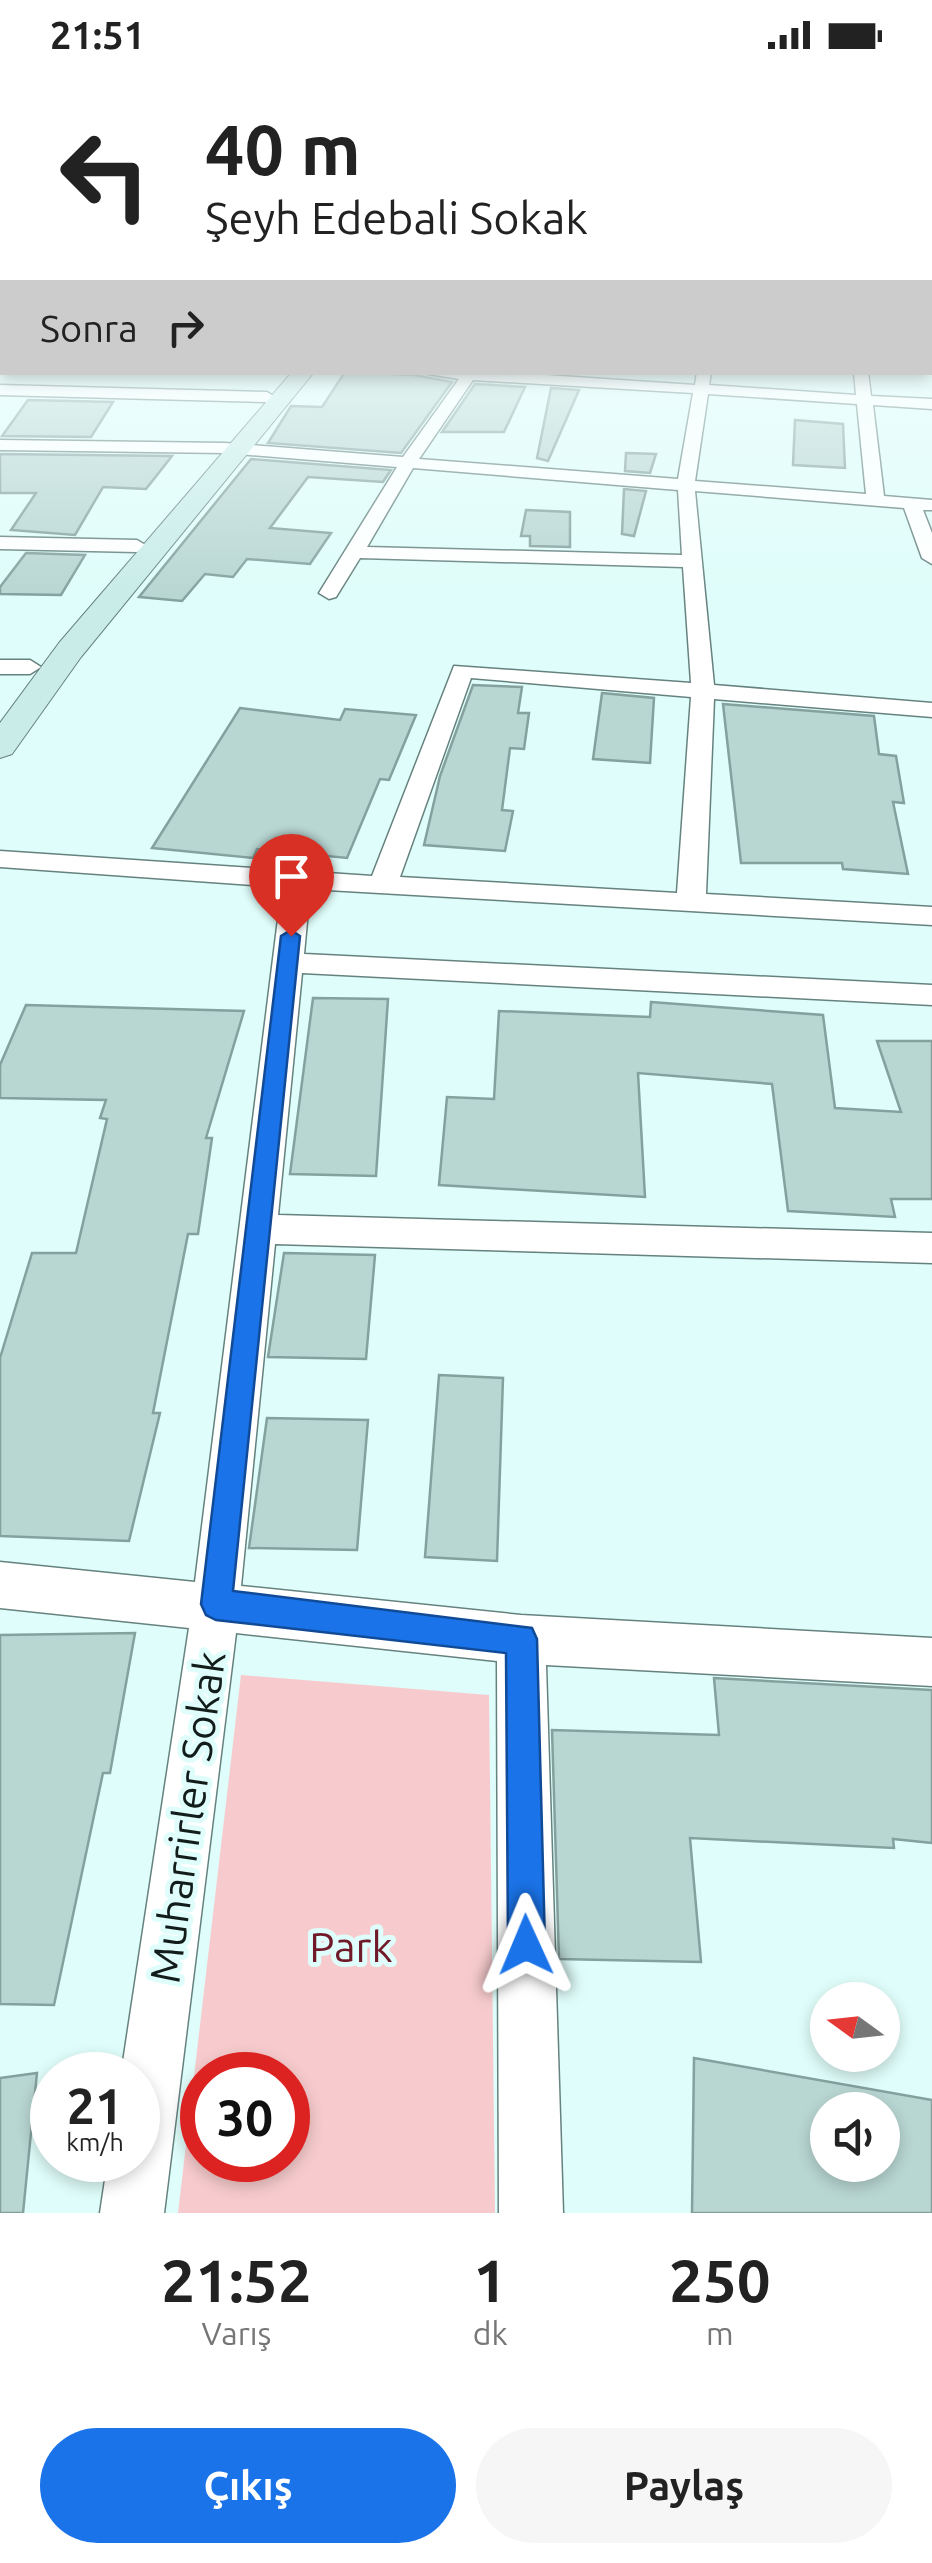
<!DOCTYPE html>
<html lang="tr">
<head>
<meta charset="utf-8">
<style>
	body { margin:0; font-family:Ubuntu,sans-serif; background:#f6f6f6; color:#222; height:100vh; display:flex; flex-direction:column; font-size:38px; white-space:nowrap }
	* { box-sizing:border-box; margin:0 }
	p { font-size:32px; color:#767676 }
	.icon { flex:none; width:55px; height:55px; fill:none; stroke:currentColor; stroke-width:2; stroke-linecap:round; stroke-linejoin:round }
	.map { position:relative; height:2143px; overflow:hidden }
	.drawer { display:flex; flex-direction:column; background:#fff; flex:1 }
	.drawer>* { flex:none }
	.banner { position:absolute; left:0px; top:0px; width:932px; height:305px; box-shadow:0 5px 15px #0003; background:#fff; color:#222; overflow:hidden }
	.needle { width:65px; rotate:285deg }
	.tools { position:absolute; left:810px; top:1912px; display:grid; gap:20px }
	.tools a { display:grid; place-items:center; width:90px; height:90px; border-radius:50%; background:#fff; box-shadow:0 5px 15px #0003; font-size:50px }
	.speed { position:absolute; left:30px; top:1982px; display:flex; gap:20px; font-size:50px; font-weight:700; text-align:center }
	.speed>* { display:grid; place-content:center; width:130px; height:130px; border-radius:50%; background:#fff; box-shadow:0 5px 15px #0003; line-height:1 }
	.speed small { font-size:25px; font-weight:400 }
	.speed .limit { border:15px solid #d22; background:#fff; color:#111 }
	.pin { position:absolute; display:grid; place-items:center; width:85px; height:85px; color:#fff; margin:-102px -42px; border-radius:50% 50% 50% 0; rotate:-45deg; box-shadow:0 0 10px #0007 }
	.pin .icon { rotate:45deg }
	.me { position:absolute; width:110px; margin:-55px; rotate:359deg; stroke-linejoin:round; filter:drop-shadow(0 0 8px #0008) }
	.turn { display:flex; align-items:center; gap:35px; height:210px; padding:0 40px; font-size:45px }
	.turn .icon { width:130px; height:130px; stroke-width:2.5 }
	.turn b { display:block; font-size:70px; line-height:85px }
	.then { display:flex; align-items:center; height:95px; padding:0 40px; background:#0003; gap:20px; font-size:38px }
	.eta { display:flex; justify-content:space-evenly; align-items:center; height:170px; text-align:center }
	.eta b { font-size:60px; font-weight:600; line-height:70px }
	.button { display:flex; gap:20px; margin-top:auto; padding:20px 40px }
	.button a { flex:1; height:115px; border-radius:60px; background:#1a73e8; color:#fff; font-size:40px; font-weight:600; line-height:115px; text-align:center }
	.button a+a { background:#f6f6f6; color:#222 }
	.status { display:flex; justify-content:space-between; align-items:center; height:70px; padding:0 50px; background:#fff; direction:ltr }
	.status svg { height:28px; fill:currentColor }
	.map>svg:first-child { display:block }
	.green { fill:#f7cbcd; fill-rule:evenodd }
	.building { fill:#b8d6d2; stroke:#85a19e; stroke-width:2.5; fill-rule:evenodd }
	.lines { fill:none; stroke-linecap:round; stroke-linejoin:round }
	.street-casing { stroke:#66827f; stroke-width:3 }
	.secondary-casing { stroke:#66827f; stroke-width:2 }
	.street { fill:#fff; fill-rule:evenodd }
	.secondary { fill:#c9ece9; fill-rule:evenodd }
	.route { fill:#1a73e8; stroke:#114b97; stroke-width:2.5 }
	.labels { text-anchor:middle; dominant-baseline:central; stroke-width:10; stroke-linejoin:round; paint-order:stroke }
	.near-street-label { font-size:42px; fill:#111c1b; stroke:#dffdfa }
	.near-park-label { font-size:42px; fill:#701a29; stroke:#dffdfa }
</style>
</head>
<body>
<div class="status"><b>21:51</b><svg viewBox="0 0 49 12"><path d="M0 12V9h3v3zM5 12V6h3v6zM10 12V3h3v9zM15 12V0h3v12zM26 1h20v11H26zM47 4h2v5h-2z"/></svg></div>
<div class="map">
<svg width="932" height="2143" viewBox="0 0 932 2143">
	<rect width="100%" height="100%" fill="#dffdfa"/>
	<!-- green -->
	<path class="green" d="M 241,1605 L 489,1625 L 495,2143 L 178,2143 ZM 202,2005 L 288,2005 L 288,2090 L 202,2090 Z"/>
	<!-- building -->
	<g class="building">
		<path d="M 345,302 L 414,305 L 452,312 L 401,383 L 268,373 L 291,336 L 322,337 Z"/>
		<path d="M 475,314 L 525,317 L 504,362 L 442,362 Z"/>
		<path d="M 551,318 L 579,320 L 548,391 L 537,388 Z"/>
		<path d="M 28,330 L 113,332 L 91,367 L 2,366 Z"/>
		<path d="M 795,350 L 843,354 L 845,398 L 793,395 Z"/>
		<path d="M 626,383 L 656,384 L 650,403 L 625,401 Z"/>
		<path d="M 0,384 L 172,386 L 146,419 L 103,417 L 75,465 L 11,460 L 36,423 L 0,423 Z"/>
		<path d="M 251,389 L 391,400 L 383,412 L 308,407 L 270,458 L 331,463 L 310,494 L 247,489 L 233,507 L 205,504 L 182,531 L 139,527 Z"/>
		<path d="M 624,419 L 646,421 L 634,466 L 622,464 Z"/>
		<path d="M 526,440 L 570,442 L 570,477 L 530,476 L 530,466 L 521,466 Z"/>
		<path d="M 26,483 L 85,485 L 61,525 L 0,524 L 0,517 Z"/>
		<path d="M 473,615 L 522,617 L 518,643 L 529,643 L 524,679 L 510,678 L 502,740 L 513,741 L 505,781 L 424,775 L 440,706 Z"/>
		<path d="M 602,623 L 654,628 L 650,693 L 593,689 Z"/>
		<path d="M 723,634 L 874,646 L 879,684 L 896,686 L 904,733 L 893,732 L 908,804 L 843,799 L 842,793 L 741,793 Z"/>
		<path d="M 240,638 L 340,650 L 345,639 L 416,645 L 389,710 L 380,709 L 347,788 L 257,779 L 253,788 L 152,778 Z"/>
		<path d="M 313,928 L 388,929 L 376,1106 L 290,1104 Z"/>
		<path d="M 651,932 L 823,945 L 835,1038 L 901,1042 L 877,971 L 932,971 L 932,1129 L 891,1129 L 895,1147 L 788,1141 L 772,1014 L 638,1003 L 645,1127 L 439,1115 L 447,1027 L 494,1029 L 499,941 L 650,947 Z"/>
		<path d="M 26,935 L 244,941 L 206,1068 L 212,1068 L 198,1164 L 188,1164 L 153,1343 L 160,1343 L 129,1471 L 0,1466 L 0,1288 L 32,1183 L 76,1183 L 107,1049 L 100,1048 L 106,1030 L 0,1028 L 0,995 Z"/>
		<path d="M 284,1183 L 375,1185 L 366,1289 L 268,1287 Z"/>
		<path d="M 439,1305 L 503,1308 L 497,1491 L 425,1487 Z"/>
		<path d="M 267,1348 L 368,1350 L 357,1480 L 249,1478 Z"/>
		<path d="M 135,1563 L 110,1703 L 103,1703 L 54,1935 L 0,1934 L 0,1565 Z"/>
		<path d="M 714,1608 L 932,1620 L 932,1773 L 893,1769 L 894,1778 L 690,1768 L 701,1892 L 559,1889 L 552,1660 L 719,1665 Z"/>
		<path d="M 694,1988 L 932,2030 L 932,2143 L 692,2143 ZM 828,2040 L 882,2040 L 882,2095 L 828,2095 Z"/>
		<path d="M 37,2003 L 23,2143 L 0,2143 L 0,2008 Z"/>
	</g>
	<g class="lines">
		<!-- street casing -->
		<g class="street-casing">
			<g id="street">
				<rect x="930" y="277" width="2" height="8"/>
				<path d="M 416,302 L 501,302 L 695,315 L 697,302 L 711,302 L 709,315 L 856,325 L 854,302 L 868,302 L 871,326 L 932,329 L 932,339 L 873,335 L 884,426 L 932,430 L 932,440 L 923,440 L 932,463 L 932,494 L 922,488 L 904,438 L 695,421 L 714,615 L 932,633 L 932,647 L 714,629 L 706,824 L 932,837 L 932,855 L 310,819 L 304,884 L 932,915 L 932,935 L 302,903 L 278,1145 L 932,1163 L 932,1193 L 275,1174 L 241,1516 L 521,1545 L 932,1568 L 932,1616 L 546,1595 L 563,2143 L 499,2143 L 497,1591 L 236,1563 L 164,2143 L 100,2143 L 108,2090 L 138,2090 L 138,2005 L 121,2005 L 189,1558 L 0,1538 L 0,1492 L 195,1512 L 282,817 L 0,797 L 0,781 L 372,806 L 454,596 L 691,613 L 683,497 L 360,488 L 336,527 L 329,529 L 319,523 L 397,397 L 225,383 L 0,380 L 0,370 L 225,373 L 403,387 L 459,309 ZM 473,310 L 693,323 L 678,409 L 419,389 ZM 708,324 L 857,334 L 866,424 L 695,411 ZM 413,398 L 678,420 L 682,485 L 367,477 ZM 471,608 L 691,627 L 677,823 L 400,807 Z"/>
				<path d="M 0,315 L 267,322 L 275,327 L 267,332 L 0,325 Z"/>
				<path d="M 0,467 L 137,470 L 147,476 L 137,482 L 0,479 Z"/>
				<path d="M 0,590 L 30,590 L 41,597 L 30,604 L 0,604 Z"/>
			</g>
		</g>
		<!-- secondary casing -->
		<g class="secondary-casing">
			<path id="secondary" d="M 292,302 L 314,302 L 81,587 L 12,684 L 0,688 L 0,653 L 59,573 Z"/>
		</g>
		<!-- street -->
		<use href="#street" class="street"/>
		<!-- secondary -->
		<use href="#secondary" class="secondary"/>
	</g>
	<!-- sky -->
	<linearGradient id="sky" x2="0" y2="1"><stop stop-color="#9da1c2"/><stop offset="0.43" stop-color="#f1fefd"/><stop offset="1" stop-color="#f1fefd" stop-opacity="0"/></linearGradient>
	<rect width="932" height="527" fill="url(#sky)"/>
	<!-- route -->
	<path class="route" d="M 291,860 L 300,866 L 233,1521 L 532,1558 L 537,1569 L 545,1875 L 539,1888 L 526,1894 L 514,1888 L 508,1875 L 506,1583 L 216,1550 L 206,1545 L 201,1534 L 281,866 Z"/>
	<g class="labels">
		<!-- near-street labels -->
		<g class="near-street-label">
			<text transform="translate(187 1747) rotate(-82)">Muharrirler Sokak</text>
		</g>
		<!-- near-park labels -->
		<g class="near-park-label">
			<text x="351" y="1876">Park</text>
		</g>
	</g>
</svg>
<div class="tools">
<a><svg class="needle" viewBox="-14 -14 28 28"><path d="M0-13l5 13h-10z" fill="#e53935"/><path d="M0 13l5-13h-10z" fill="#767676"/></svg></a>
<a><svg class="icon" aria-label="sound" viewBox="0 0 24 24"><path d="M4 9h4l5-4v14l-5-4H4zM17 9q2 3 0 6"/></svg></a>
</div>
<div class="speed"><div>21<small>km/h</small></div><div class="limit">30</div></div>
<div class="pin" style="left:291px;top:866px;background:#d93025"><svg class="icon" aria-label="arrive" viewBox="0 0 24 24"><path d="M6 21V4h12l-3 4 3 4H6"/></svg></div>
<svg class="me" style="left:526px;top:1875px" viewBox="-20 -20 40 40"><path d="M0-17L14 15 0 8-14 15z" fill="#1a73e8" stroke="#fff" stroke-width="4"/></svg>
<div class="banner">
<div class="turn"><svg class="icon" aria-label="left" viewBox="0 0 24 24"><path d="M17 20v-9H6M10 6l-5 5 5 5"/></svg><div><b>40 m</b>Şeyh Edebali Sokak</div></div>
<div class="then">Sonra<svg class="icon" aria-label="right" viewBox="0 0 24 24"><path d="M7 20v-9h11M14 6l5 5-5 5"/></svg></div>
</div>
</div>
<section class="drawer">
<div class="eta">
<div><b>21:52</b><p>Varış</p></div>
<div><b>1</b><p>dk</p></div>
<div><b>250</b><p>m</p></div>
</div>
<div class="button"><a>Çıkış</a><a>Paylaş</a></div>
</section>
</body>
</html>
